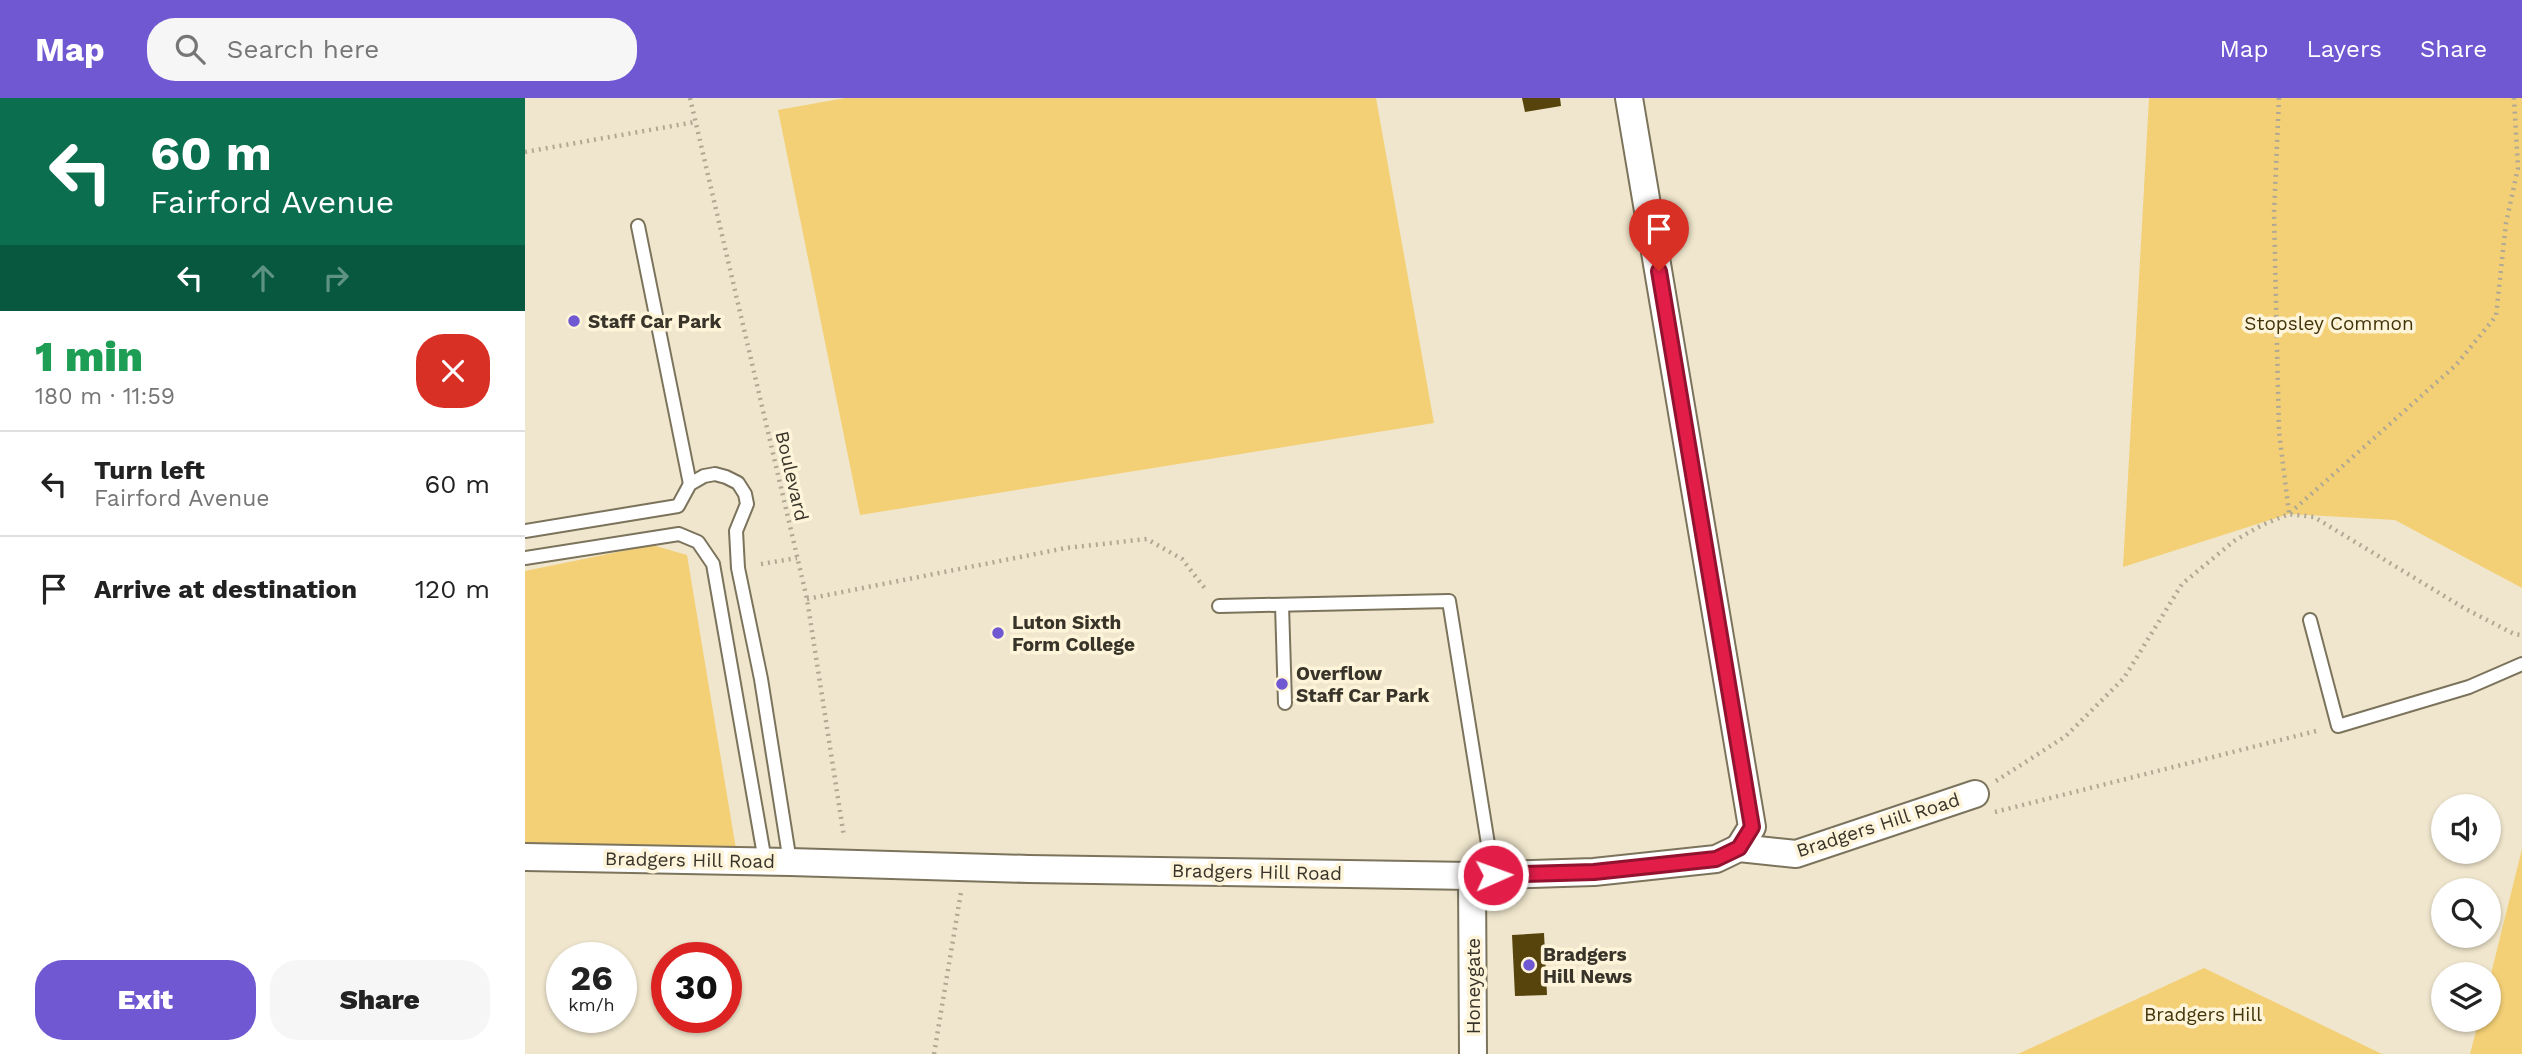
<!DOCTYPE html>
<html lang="en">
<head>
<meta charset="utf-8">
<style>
	body { margin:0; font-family:"Work Sans",sans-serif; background:#f6f6f6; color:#222; height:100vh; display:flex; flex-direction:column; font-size:26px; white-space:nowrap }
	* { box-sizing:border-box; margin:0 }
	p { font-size:23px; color:#767676 }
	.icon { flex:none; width:38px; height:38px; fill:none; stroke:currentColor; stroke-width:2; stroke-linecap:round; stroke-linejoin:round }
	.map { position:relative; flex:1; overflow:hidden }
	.panel { display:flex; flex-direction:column; background:#fff; width:525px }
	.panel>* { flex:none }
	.banner { background:#0b6e4f; color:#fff; overflow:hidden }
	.controls { position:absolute; left:1906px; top:696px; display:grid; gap:14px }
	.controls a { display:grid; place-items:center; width:70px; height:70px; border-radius:50%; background:#fff; box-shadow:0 2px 5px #0004; font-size:35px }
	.speed { position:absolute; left:21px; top:844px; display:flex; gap:14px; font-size:35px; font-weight:700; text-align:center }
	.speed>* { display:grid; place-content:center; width:91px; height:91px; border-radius:50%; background:#fff; box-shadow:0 2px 5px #0004; line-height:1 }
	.speed small { font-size:18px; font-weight:400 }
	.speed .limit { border:10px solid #d22; background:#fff; color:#111 }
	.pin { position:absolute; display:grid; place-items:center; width:60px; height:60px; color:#fff; margin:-72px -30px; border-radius:50% 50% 50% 0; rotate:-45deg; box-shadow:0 0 7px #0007 }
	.pin .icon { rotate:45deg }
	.me { position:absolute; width:77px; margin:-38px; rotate:88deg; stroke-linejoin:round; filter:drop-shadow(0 0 5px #0008) }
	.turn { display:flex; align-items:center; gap:24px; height:147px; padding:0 35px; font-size:32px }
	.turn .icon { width:91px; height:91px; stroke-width:2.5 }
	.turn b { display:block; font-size:49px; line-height:60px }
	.lanes { display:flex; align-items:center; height:66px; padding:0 35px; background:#0003; justify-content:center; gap:35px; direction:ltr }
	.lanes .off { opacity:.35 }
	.round { display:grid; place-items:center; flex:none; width:74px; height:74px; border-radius:28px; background:#f6f6f6 }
	.headline { display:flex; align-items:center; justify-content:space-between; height:119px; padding:0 35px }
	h1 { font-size:42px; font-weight:800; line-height:52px; color:#1e9e55 }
	.action { display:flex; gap:14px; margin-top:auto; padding:14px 35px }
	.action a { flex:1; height:80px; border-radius:28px; background:#7058d2; color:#fff; font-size:28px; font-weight:800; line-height:80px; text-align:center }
	.action a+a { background:#f6f6f6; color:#222 }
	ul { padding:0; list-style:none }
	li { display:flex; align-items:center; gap:21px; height:105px; padding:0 35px; border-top:2px solid #e0e0e0 }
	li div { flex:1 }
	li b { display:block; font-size:26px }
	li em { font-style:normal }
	header { display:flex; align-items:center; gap:42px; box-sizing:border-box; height:98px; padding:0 35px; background:#7058d2; color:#fff }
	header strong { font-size:33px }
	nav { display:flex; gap:38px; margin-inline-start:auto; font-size:24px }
	.search { width:490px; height:63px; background:#f6f6f6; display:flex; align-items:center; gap:18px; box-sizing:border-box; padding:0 24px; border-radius:28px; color:#767676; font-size:26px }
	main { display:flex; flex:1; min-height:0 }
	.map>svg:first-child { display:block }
	.green { fill:#f3d076 }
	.building { fill:#57440d }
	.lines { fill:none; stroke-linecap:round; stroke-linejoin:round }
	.service-casing { stroke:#7b735c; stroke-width:16 }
	.minor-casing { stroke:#7b735c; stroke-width:30 }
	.path { stroke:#b0a894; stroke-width:4.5; stroke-dasharray:2 5; stroke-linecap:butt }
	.service { stroke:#fff; stroke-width:12 }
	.minor { stroke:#fff; stroke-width:26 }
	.route-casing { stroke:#92132f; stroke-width:18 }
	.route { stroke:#e11d48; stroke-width:12 }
	.poi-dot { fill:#7058d2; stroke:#fef4da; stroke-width:2.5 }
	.labels { text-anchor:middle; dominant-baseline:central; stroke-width:7; stroke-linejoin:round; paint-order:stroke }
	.poi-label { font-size:19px; font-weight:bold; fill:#38342a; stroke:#fef4da; text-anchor:start }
	.park-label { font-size:19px; fill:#423409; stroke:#fef4da }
	.street-label { font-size:19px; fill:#38342a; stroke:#fef4da }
</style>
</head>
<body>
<header>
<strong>Map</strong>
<div class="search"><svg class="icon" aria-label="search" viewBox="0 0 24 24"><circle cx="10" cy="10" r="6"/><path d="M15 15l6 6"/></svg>Search here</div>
<nav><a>Map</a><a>Layers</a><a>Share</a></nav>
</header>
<main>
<section class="panel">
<div class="banner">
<div class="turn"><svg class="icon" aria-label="left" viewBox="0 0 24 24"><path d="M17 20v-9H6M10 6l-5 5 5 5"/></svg><div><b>60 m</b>Fairford Avenue</div></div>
<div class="lanes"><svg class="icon" aria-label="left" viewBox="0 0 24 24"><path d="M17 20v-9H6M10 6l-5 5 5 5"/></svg><svg class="icon off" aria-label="ahead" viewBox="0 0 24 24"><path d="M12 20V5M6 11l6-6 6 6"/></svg><svg class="icon off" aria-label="right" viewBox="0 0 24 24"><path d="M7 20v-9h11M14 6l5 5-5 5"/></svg></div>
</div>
<div class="headline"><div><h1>1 min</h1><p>180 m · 11:59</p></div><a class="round" style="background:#d93025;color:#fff"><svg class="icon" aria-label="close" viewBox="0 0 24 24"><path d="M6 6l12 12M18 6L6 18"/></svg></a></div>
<ul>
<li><svg class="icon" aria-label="left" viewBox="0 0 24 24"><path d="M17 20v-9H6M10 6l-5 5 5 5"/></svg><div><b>Turn left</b><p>Fairford Avenue</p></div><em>60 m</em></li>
<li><svg class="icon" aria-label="arrive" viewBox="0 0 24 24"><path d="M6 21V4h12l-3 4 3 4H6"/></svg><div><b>Arrive at destination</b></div><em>120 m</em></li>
</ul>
<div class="action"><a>Exit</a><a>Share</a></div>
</section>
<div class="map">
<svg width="1997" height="956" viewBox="0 0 1997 956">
	<rect width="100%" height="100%" fill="#f0e6cd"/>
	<!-- green -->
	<g class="green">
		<path d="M 320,0 L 851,0 L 909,325 L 335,417 L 253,12 Z"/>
		<path d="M 1624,0 L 1997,0 L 1997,490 L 1870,422 L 1764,416 L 1598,469 Z"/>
		<path d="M 127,447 L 162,457 L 211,751 L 0,745 L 0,473 Z"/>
		<path d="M 1997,751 L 1997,956 L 1945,956 L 1954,922 L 1964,922 L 1964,884 Z"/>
		<path d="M 1679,870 L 1857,956 L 1493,956 Z"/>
	</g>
	<!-- building -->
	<g class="building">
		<path d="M 997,0 L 1035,0 L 1036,8 L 1000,14 Z"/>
		<path d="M 1019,835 L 1022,897 L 990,898 L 987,837 Z"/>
	</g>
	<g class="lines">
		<!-- service casing -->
		<g class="service-casing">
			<g id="service">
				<path d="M 113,128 L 165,386"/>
				<path d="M 0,433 L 153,408 L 165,386 L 179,378 L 190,376 L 201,379 L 213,385 L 220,396 L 222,406 L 211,433 L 213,470 L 236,581 L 265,764"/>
				<path d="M 0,460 L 154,436 L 173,444 L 188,466 L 240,763"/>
				<path d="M 757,507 L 760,605"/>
				<path d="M 694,508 L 924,503 L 968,777"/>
				<path d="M 1785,522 L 1813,628 L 1944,589 L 1997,566"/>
			</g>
		</g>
		<!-- minor casing -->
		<g class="minor-casing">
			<g id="minor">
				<path d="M 1104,0 L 1227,729 L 1214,750"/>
				<path d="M 0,759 L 265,764 L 504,771 L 947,778 L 1069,774 L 1191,761 L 1214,750 L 1271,756 L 1450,696"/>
				<path d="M 947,778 L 948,956"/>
			</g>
		</g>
		<!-- path -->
		<g class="path">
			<path d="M 165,0 L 282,501 L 319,739"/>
			<path d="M 1754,0 L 1749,115 L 1754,334 L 1764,415"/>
			<path d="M 0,54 L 170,24"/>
			<path d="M 1765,415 L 1931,267 L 1971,218 L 1981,125 L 1993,70 L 1989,0"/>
			<path d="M 236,466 L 272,460"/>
			<path d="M 282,501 L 541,450 L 622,441 L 657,461 L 682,493"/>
			<path d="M 1471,683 L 1541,638 L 1599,580 L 1657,486 L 1709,443 L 1737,427 L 1764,416 L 1789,419 L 1939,510 L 1989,536 L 1997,537"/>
			<path d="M 1470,714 L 1795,632"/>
			<path d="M 409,956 L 436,794"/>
		</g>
		<!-- service -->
		<use href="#service" class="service"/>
		<!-- minor -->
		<use href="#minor" class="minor"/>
	</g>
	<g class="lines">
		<!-- route casing -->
		<g class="route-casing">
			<path id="route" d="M 968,777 L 1069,774 L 1191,761 L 1214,750 L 1227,729 L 1134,173"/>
		</g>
		<!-- route -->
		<use href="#route" class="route"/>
	</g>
	<!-- markers -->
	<g class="poi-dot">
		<circle cx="49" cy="223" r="7"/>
		<circle cx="473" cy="535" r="7"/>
		<circle cx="757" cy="586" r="7"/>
		<circle cx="1004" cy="867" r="7"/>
	</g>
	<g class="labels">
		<!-- poi labels -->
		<g class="poi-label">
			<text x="63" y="223">Staff Car Park</text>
			<text x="487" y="524">Luton Sixth<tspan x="487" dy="22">Form College</tspan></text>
			<text x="771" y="575">Overflow<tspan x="771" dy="22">Staff Car Park</tspan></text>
			<text x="1018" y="856">Bradgers<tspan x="1018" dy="22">Hill News</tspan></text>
		</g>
		<!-- park labels -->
		<g class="park-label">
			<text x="1804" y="225">Stopsley Common</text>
			<text x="1678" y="916">Bradgers Hill</text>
		</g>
		<!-- street labels -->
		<g class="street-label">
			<text transform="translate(267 378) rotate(77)">Boulevard</text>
			<text transform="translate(1353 727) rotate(-18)">Bradgers Hill Road</text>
			<text transform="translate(165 762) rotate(1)">Bradgers Hill Road</text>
			<text transform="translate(732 774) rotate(1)">Bradgers Hill Road</text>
			<text transform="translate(948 888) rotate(-90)">Honeygate</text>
		</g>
	</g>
</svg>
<div class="controls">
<a><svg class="icon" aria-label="sound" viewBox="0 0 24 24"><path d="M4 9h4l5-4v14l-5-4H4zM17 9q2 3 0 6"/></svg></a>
<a><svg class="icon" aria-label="search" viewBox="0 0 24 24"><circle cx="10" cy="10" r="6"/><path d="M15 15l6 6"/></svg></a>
<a><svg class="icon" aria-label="layers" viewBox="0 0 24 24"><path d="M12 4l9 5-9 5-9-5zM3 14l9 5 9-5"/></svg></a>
</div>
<div class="speed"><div>26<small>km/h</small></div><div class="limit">30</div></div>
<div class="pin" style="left:1134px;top:173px;background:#d93025"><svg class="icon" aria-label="arrive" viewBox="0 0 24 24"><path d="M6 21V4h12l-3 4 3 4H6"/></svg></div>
<svg class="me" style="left:968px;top:777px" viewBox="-20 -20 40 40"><circle r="17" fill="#e11d48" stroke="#fff" stroke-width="3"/><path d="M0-11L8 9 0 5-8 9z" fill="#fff"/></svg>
</div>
</main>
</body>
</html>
